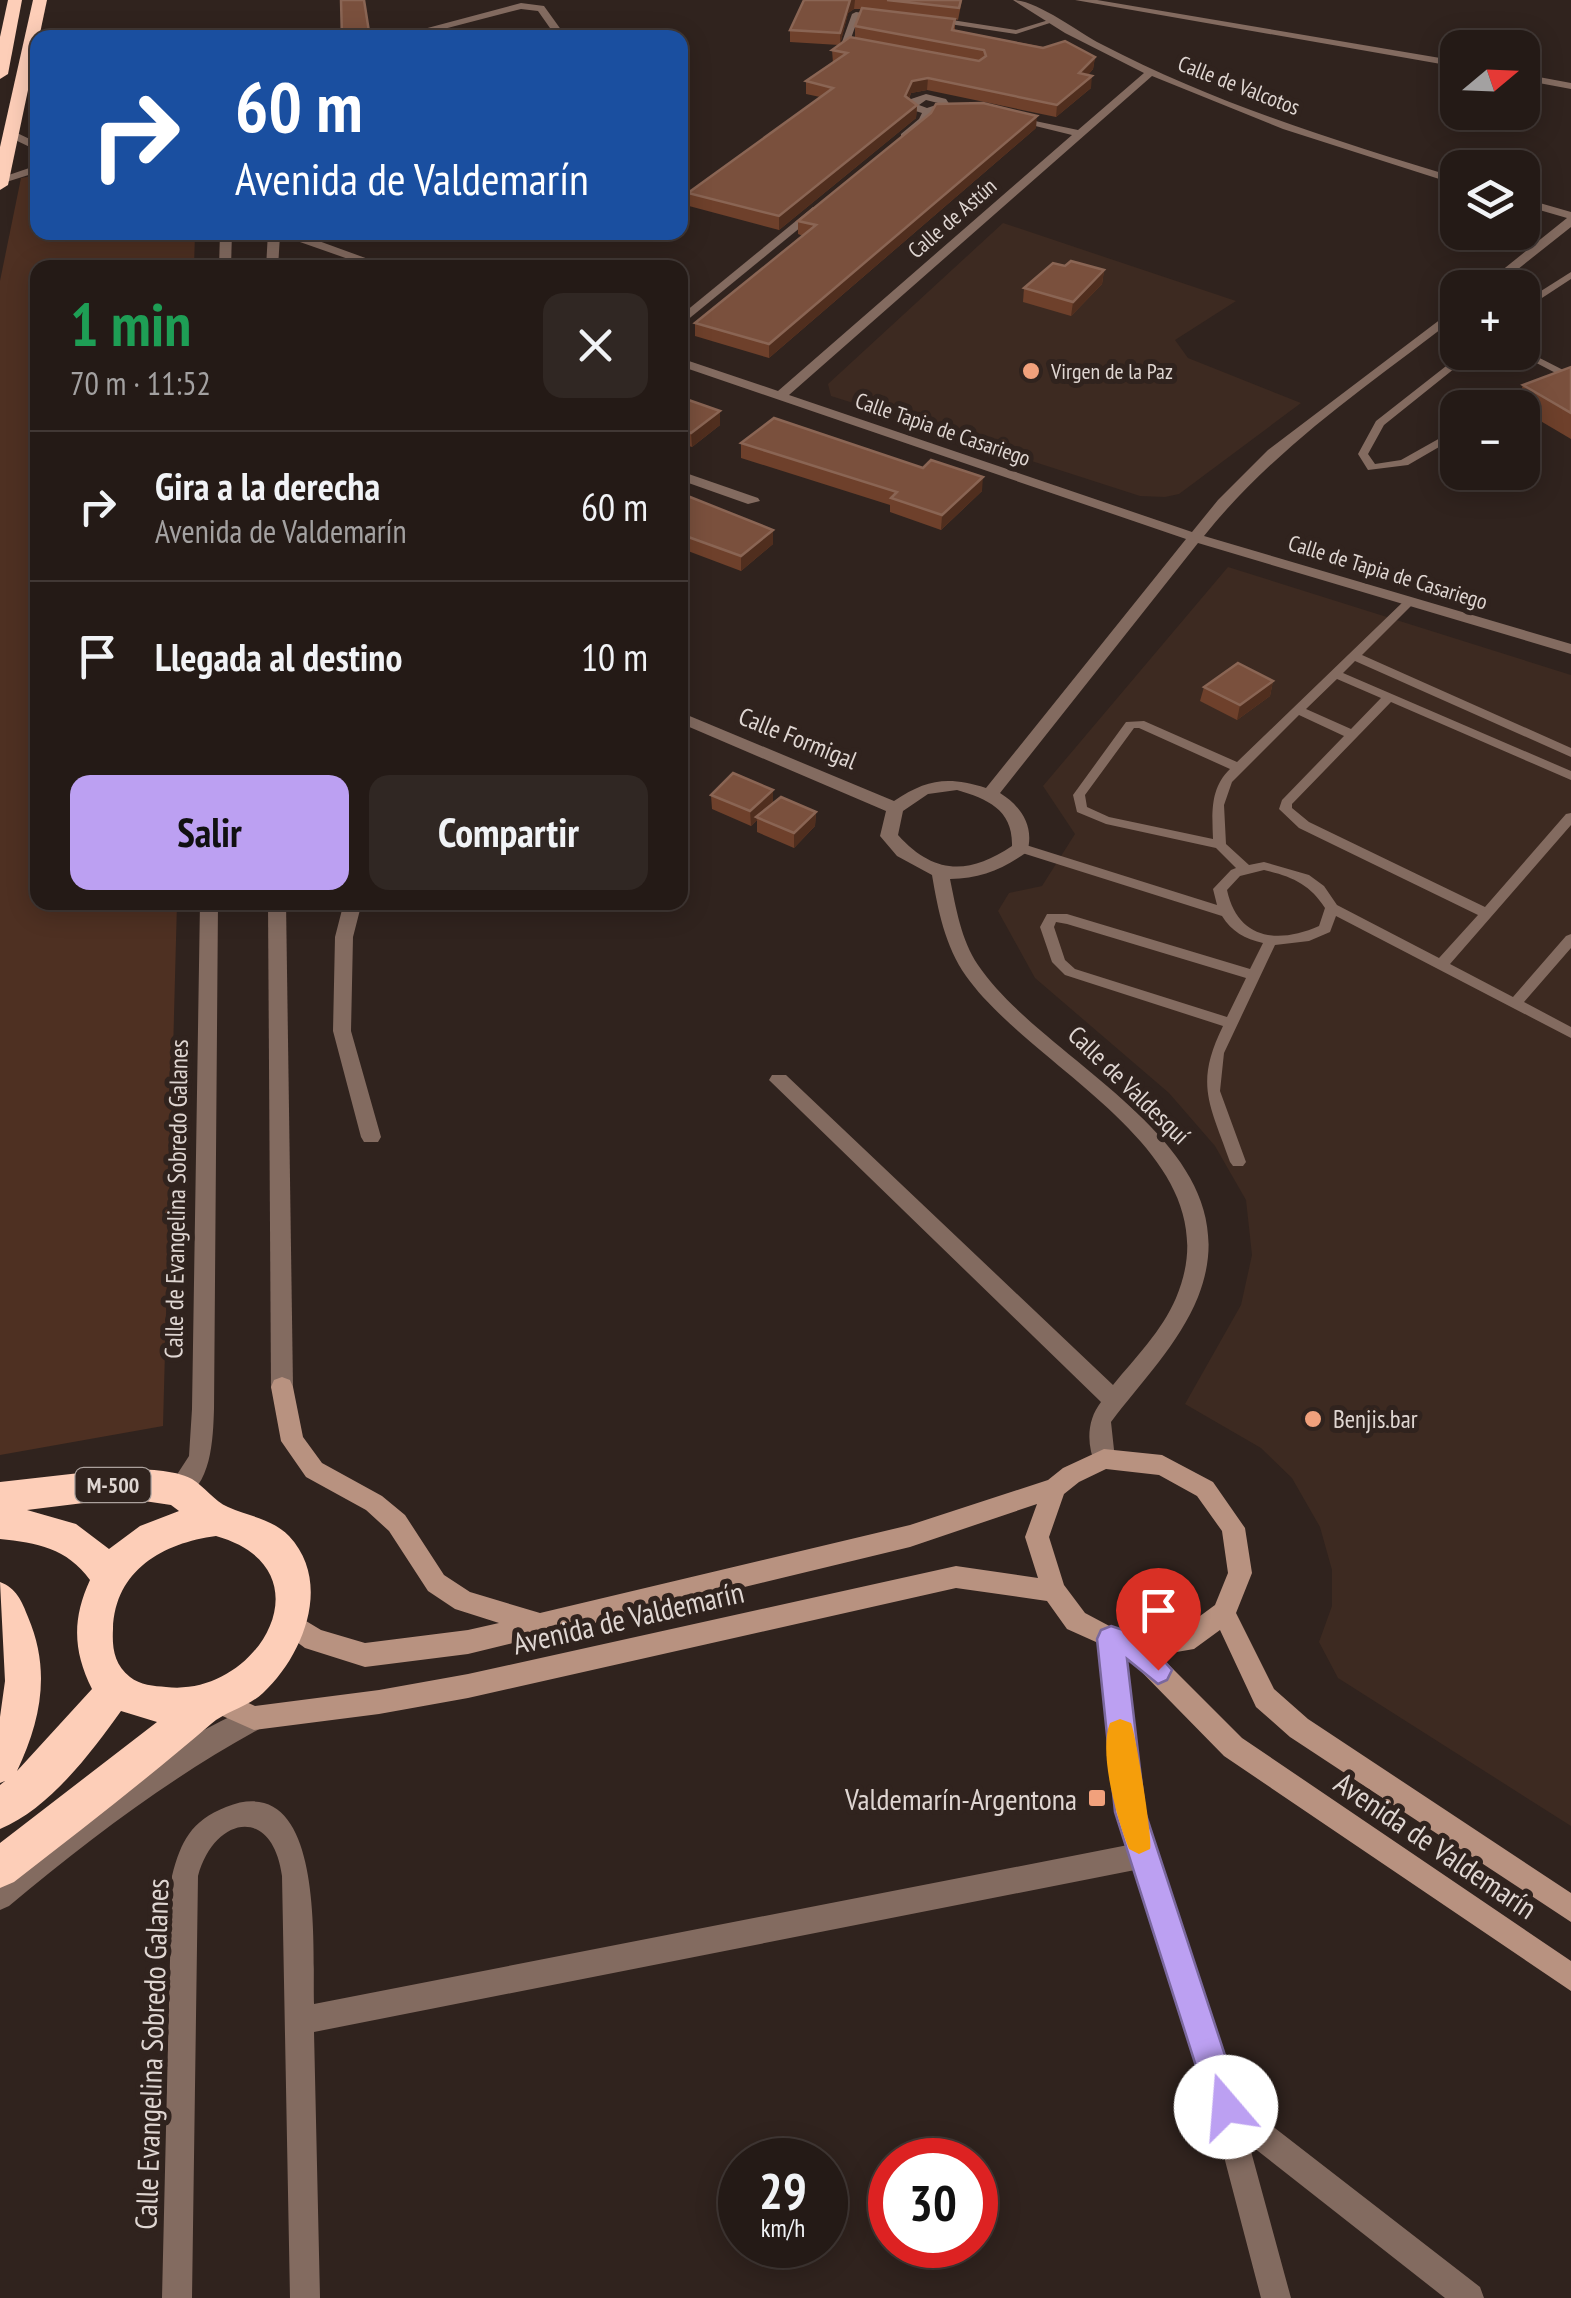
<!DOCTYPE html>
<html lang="es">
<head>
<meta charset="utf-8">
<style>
	body { margin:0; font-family:"PT Sans Narrow",sans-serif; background:#302723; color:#f1f3f6; height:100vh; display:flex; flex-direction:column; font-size:38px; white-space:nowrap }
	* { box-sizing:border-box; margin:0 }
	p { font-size:32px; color:#a3a1a1 }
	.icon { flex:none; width:55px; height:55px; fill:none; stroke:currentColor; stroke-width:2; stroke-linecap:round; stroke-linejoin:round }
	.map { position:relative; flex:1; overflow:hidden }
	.side { position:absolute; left:30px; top:260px; width:658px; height:650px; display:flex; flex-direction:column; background:#241a16; border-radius:20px; box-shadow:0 5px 25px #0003,0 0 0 2px #413835 }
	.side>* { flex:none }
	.top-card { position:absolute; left:30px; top:30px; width:658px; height:210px; border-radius:20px; box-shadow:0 5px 25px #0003,0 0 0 2px #413835; background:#1a4fa0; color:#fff; overflow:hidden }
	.needle { width:65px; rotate:71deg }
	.buttons { position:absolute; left:1440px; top:30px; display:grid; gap:20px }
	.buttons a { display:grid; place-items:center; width:100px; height:100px; border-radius:20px; background:#241a16; box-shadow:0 5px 25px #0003,0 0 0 2px #413835; font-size:50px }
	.speed { position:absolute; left:718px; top:2138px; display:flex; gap:20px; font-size:50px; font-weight:700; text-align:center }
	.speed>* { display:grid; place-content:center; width:130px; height:130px; border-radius:50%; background:#241a16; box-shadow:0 5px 25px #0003,0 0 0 2px #413835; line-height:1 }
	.speed small { font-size:25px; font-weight:400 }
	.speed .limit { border:15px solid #d22; background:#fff; color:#111 }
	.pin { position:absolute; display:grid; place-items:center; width:85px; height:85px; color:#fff; margin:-102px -42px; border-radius:50% 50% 50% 0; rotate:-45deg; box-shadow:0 0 10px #0007 }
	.pin .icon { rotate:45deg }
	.me { position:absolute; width:110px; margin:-55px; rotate:342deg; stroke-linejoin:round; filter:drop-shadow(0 0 8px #0008) }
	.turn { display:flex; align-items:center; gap:35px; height:210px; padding:0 40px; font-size:45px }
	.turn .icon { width:130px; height:130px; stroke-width:2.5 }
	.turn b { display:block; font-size:70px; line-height:85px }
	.round { display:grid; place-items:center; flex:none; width:105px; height:105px; border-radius:20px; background:#302723 }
	.overview { display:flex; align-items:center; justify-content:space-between; height:170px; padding:0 40px }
	h1 { font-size:60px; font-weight:800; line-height:75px; color:#1e9e55 }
	.cta { display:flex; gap:20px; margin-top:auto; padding:20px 40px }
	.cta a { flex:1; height:115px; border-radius:20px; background:#bca0f2; color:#111; font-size:40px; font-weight:800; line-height:115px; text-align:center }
	.cta a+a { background:#302723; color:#f1f3f6 }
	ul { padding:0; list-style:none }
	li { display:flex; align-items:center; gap:30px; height:150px; padding:0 40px; border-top:2px solid #413835 }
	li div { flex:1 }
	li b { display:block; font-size:38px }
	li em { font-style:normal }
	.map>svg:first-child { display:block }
	.built { fill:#3d2a21 }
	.green { fill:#4e3022 }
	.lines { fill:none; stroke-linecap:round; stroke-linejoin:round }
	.lane { fill:#836b60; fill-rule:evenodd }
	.street { fill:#836b60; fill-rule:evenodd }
	.secondary { fill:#b89280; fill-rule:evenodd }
	.highway { fill:#fdceb8; fill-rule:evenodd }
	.wall { fill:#6e402b; fill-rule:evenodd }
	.shaded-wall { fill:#502e1e }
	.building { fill:#7a503d; stroke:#8a6554; stroke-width:2.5 }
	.route { fill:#bca0f2; stroke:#7a689d; stroke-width:2.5 }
	.slow { fill:#f59e0b }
	.poi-dot { fill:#f1a17c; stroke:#30231e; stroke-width:4 }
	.labels { text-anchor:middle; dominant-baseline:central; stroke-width:10; stroke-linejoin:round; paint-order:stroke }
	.far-street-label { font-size:22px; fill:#dfd6d2; stroke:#30231e }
	.far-poi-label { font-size:22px; fill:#dfd6d2; stroke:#30231e; text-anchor:start }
	.shield { fill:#30231e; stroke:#aaa09c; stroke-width:2.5 }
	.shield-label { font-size:22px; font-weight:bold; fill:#dfd6d2 }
	.street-label { font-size:25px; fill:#dfd6d2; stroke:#30231e }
	.poi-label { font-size:25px; fill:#dfd6d2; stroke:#30231e; text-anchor:start }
	.near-street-label { font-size:30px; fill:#dfd6d2; stroke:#30231e }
	.near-poi-label { font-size:30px; fill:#dfd6d2; stroke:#30231e; text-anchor:end }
</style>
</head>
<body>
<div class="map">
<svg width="1571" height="2298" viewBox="0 0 1571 2298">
	<rect width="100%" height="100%" fill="#30231e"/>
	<!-- built -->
	<g class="built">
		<path d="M 1003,223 L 1236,301 L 1175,340 L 1188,358 L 1301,403 L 1179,494 L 1165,497 L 1140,496 L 932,429 L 930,423 L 907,420 L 831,396 L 828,384 Z"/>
		<path d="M 1228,567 L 1571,675 L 1571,1826 L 1338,1678 L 1319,1642 L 1332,1606 L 1332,1570 L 1320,1527 L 1292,1478 L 1261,1448 L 1185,1404 L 1241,1305 L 1252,1255 L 1246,1200 L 1215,1146 L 1169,1093 L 1035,978 L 998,911 L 1009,893 L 1042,886 L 1075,834 L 1043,786 Z"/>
	</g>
	<!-- green -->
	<path class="green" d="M 37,175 L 38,232 L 195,233 L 194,267 L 38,268 L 38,902 L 177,903 L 163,1426 L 0,1455 L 0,281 L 21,178 Z"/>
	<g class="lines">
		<!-- lane -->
		<g class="lane">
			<path d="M 856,12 L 880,15 L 876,17 L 859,16 L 850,41 L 866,43 L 863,47 L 842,42 L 852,14 Z"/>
			<path d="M 939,18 L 1016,30 L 1052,19 L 1056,21 L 1016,34 L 936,22 Z"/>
			<path d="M 1571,272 L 1571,279 L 1522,311 L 1522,303 Z"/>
			<path d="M 1522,349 L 1571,374 L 1571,381 L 1519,354 L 1522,352 Z"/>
			<path d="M 1464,352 L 1475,352 L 1384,425 L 1368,454 L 1375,464 L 1401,460 L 1458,428 L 1458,436 L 1408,465 L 1368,470 L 1358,454 L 1376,421 Z"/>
			<path d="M 1409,599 L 1413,600 L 1413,604 L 1362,655 L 1571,748 L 1571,757 L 1355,661 L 1343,673 L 1571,771 L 1571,780 L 1391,702 L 1292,804 L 1292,808 L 1309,822 L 1485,907 L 1566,814 L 1571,813 L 1571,825 L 1450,964 L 1513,997 L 1566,936 L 1571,934 L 1571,948 L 1524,1002 L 1571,1027 L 1571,1038 L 1336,916 L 1330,932 L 1309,941 L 1275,945 L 1224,1053 L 1220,1091 L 1246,1162 L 1243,1166 L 1233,1166 L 1230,1162 C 1210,1104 1194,1085 1223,1026 L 1065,975 L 1052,962 L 1040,927 L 1047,914 L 1067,914 L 1250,969 L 1263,943 C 1245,939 1231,931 1222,916 L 1016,851 L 1015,848 L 1016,845 L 1026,845 L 1217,905 L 1213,889 L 1231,870 L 1236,868 L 1216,848 L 1106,824 L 1077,812 L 1073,795 L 1126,722 L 1144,721 L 1237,762 L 1405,600 ZM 1337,679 L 1381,698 L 1351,729 L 1306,709 ZM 1299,715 L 1344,736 L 1282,800 L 1279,809 L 1299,828 L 1478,915 L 1439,958 L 1337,905 L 1324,886 L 1309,875 L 1264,862 L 1249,865 L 1226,844 L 1224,805 L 1232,782 ZM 1134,728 L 1139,728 L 1230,769 C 1210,788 1212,813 1213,839 L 1109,817 L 1087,807 L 1085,795 ZM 1264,870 C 1291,876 1310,884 1325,908 L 1319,926 C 1278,944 1238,940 1227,890 L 1240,876 ZM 1056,922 L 1067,924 L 1246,978 L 1227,1017 L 1075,969 L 1065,960 L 1054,927 Z"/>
		</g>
		<!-- street -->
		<g class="street">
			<path d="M 1013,0 C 1037,0 1078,32 1101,44 C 1214,103 1336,141 1458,178 L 1458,185 L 1283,129 L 1152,76 L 789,395 L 1192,532 L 1218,500 L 1268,450 L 1458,306 L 1458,316 C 1369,385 1274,448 1204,536 L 1571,644 L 1571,654 L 1198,543 L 1000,793 C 1021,806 1035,827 1027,852 C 1003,869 980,879 950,879 C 956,908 961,940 978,965 C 1047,1067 1258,1145 1198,1297 C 1179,1344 1141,1382 1111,1422 L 1115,1459 L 1112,1466 L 1104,1469 L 1096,1466 C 1086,1444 1087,1420 1101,1402 L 769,1080 L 772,1075 L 786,1075 L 1113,1385 C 1135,1358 1162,1331 1176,1298 C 1237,1154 1034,1072 966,976 C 945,946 938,910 932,875 L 897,856 L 880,836 L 886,811 L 680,723 L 680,712 L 894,801 C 927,779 948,776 986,788 L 1186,539 L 680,366 L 680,358 L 778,391 L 1072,135 L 1007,119 L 1007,115 L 1078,130 L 1144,73 L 1065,33 ZM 957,790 C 988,799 1013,810 1012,846 C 969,875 934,875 898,835 L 903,811 L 928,794 Z"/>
			<path d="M 1075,0 L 1097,0 L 1458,61 L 1458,67 Z"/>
			<path d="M 521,3 L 544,6 L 567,38 L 557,38 L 538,11 L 521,9 L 409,38 L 390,38 Z"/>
			<path d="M 1522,74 L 1571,83 L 1571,89 L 1522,80 Z"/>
			<path d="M 926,94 L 946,99 L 950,105 L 933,113 C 928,125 914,139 901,138 L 901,134 L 919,119 L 922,113 L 909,109 L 911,99 ZM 926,100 L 938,103 L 939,104 L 927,108 L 919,105 Z"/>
			<path d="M 7,132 L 15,132 L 38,143 L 38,151 L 7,136 Z"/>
			<path d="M 38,165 L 38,172 L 0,184 L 0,178 Z"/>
			<path d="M 1522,198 L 1571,212 L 1571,227 L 1494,288 L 1480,288 L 1567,218 L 1522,205 Z"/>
			<path d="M 813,207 L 823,209 L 680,326 L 680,316 Z"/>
			<path d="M 220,232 L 232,232 L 231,268 L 219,268 Z"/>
			<path d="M 268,232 L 294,232 L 393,268 L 374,268 L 280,235 L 278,268 L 266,268 Z"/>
			<path d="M 680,471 L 758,498 L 760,501 L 748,504 L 680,480 Z"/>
			<path d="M 200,902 L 218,902 L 214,1409 C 213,1438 212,1488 179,1500 L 171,1497 L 167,1490 L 189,1456 L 192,1409 Z"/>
			<path d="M 268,902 L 286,902 L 293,1387 L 290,1394 L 282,1397 L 274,1394 L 271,1387 Z"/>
			<path d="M 344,902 L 362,902 L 353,937 L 351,1031 L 381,1137 L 378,1142 L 364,1142 L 361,1137 L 333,1031 L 335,937 Z"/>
			<path d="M 1111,1627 L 1120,1631 L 1123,1639 L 1143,1812 L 1236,2098 L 1480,2287 L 1484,2298 L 1445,2298 L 1249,2144 L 1291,2298 L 1261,2298 L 1211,2107 L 1135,1870 L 314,2032 L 320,2298 L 290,2298 L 282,1876 C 272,1804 214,1817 198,1876 L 192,2298 L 162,2298 L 172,1876 C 181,1841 191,1821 226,1807 C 327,1767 312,1951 314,2004 L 1128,1845 L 1117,1812 L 1099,1639 L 1102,1631 Z"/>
			<path d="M 254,1706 L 263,1709 L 267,1718 L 263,1727 C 171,1777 89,1839 9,1906 L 0,1910 L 0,1880 C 75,1817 163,1743 254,1706 Z"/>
		</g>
		<!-- secondary -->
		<path class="secondary" d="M 282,1377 L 290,1380 L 293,1387 L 303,1437 L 322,1463 L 382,1496 L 405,1515 L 444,1575 L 470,1592 L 540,1613 L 910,1525 L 1048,1480 L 1063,1468 L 1104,1449 L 1162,1455 L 1213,1482 L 1245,1528 L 1252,1573 L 1236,1613 L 1274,1689 L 1308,1719 L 1571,1893 L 1571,1922 L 1290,1737 L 1256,1707 L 1220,1630 L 1194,1649 L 1159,1655 L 1242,1738 L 1571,1961 L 1571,1991 L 1224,1756 L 1125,1655 L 1067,1629 L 1047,1601 L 956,1588 L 468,1698 L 379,1714 L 254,1730 L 209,1710 L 206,1701 L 209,1692 L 218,1689 L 255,1706 L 379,1690 L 468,1674 L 956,1566 L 1038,1578 L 1025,1537 L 1037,1504 L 910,1547 L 468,1654 L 365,1667 L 305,1648 L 282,1631 L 279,1623 L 282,1615 L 291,1612 L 321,1630 L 365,1643 L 468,1630 L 499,1623 L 455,1609 L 428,1591 L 389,1531 L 366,1510 L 306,1477 L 281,1441 L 271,1387 L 274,1380 ZM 1106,1469 L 1159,1475 L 1197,1496 L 1222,1531 L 1228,1573 L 1215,1605 L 1181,1630 L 1132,1633 L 1115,1629 L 1085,1613 L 1064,1585 L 1049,1537 L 1064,1494 L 1079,1482 Z"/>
		<!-- highway -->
		<g class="highway">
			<path d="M 8,0 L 22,0 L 8,74 L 0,79 L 0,37 Z"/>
			<path d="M 33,0 L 47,0 L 8,185 L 0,190 L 0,147 Z"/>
			<path d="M 124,1468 C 145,1470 173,1469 192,1479 C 205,1487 214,1501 228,1507 C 250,1517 271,1518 289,1536 C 333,1583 303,1656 263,1693 C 248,1707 226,1711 211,1724 C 147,1779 81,1830 14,1882 L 0,1888 L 0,1843 L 157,1722 L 121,1711 C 91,1753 49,1809 0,1829 L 0,1785 L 5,1781 L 0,1783 L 0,1717 L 5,1681 L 0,1582 C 16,1588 22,1601 28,1617 C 51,1671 41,1720 17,1771 L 92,1689 C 73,1651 72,1619 90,1580 C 67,1548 37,1543 0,1539 L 0,1482 ZM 124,1498 L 171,1505 L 179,1511 L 140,1526 L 109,1549 L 76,1524 L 27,1510 ZM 216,1536 C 333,1569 257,1698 166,1687 C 154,1686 140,1685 130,1677 C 114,1664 112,1648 113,1629 C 115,1570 163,1543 216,1536 Z"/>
		</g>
	</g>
	<!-- wall -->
	<g class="wall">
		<path d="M 804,0 L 962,0 L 958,20 L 955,19 L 955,30 L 1095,57 L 1093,69 L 1088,75 L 1091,88 L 1056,117 L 927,90 L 911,93 L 909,99 L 917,105 L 916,118 L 779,230 L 689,206 L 688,193 L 820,97 L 806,94 L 806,81 L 833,63 L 832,50 L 839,45 L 790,42 L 790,30 ZM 854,9 L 861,9 L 855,26 L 855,38 L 840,44 L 848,13 Z"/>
		<path d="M 1036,128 L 769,358 L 695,336 L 695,323 L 803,236 L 798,234 L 798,221 Z"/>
		<path d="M 1104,270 L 1102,284 L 1071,316 L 1023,302 L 1024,288 Z"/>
		<path d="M 1571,367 L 1571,439 L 1522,410 L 1522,408 L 1516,406 L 1523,385 Z"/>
		<path d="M 680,397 L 720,411 L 720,425 L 692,447 L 680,443 Z"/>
		<path d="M 741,443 L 982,491 L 941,530 L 890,512 L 890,505 L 741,458 Z"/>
		<path d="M 680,493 L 773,544 L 741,571 L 680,548 Z"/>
		<path d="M 1273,681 L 1270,696 L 1237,720 L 1200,701 L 1204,687 Z"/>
		<path d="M 773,790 L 773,804 L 816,812 L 815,826 L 794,848 L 757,832 L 757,820 L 751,826 L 712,809 L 711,795 Z"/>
	</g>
	<!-- shaded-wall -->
	<g class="shaded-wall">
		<path d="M 850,0 L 855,0 L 854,9 L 848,13 L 840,45 L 840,33 Z"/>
		<path d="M 1095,57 L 1093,69 L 1078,86 L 1079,73 Z"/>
		<path d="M 1092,76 L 1091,88 L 1056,117 L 1057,105 Z"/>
		<path d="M 928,78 L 927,90 L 911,93 L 905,108 L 905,96 L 912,81 Z"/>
		<path d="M 917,105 L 916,118 L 779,230 L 779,216 Z"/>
		<path d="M 1037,116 L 1036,128 L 769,358 L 769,344 Z"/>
		<path d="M 1104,270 L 1102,284 L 1071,316 L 1073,302 Z"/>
		<path d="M 720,411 L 720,425 L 692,447 L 691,433 Z"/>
		<path d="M 983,477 L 982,491 L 941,530 L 942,515 Z"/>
		<path d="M 773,530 L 773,544 L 741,571 L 741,556 Z"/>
		<path d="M 1273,681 L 1270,696 L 1237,720 L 1240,705 Z"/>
		<path d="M 682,750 L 683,764 L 680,773 L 680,756 Z"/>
		<path d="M 773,790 L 773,804 L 756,817 L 757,820 L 751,826 L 750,811 Z"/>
		<path d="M 816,812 L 815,826 L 794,848 L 794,833 Z"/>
	</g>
	<!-- building -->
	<g class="building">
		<path d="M 341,0 L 364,0 L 370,38 L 342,38 Z"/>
		<path d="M 804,0 L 850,0 L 840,33 L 790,30 Z"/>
		<path d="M 887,0 L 961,0 L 959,8 Z"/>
		<path d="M 862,8 L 955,19 L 952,30 L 1043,48 L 1065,41 L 1095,57 L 1079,73 L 1092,76 L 1057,105 L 928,78 L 912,81 L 905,96 L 917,105 L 779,216 L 688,193 L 833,88 L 806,81 L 847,53 L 832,50 L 850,37 L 979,61 L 986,56 L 984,50 L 855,26 Z"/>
		<path d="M 548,32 L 549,38 L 517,38 L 517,34 Z"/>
		<path d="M 983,103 L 1037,116 L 769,344 L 695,323 L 816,225 L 798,221 L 931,113 L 936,104 Z"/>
		<path d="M 1071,261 L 1104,270 L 1073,302 L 1024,288 L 1053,263 L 1065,266 Z"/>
		<path d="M 1571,367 L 1571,413 L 1523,385 Z"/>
		<path d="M 680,397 L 720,411 L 691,433 L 680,429 Z"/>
		<path d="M 774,418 L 923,468 L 931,460 L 983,477 L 942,515 L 891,498 L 897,492 L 741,443 Z"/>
		<path d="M 680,493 L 773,530 L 741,556 L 680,534 Z"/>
		<path d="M 1238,663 L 1273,681 L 1240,705 L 1204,687 Z"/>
		<path d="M 733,773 L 773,790 L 750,811 L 711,795 Z"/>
		<path d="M 781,797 L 816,812 L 794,833 L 756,817 Z"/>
	</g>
	<!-- route -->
	<path class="route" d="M 1111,1626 L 1142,1636 L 1172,1670 L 1167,1680 L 1158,1684 L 1127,1659 L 1145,1812 L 1242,2107 L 1237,2118 L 1226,2123 L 1214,2118 L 1209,2107 L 1115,1812 L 1097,1639 L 1101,1630 Z"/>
	<!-- slow -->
	<path class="slow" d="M 1120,1719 L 1131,1723 C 1136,1735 1153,1841 1150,1849 L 1139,1854 L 1129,1849 C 1117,1820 1098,1752 1110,1723 Z"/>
	<!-- markers -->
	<g class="poi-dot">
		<circle cx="1031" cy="371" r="10"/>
		<circle cx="1313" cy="1419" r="10"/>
		<rect x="1087" y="1788" width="20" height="20" rx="5"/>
	</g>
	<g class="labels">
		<!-- far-street labels -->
		<g class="far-street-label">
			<text transform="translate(1239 85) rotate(21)">Calle de Valcotos</text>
			<text transform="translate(952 218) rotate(-41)">Calle de Astún</text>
			<text transform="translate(943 429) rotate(19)">Calle Tapia de Casariego</text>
			<text transform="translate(1388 572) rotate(17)">Calle de Tapia de Casariego</text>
		</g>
		<!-- far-poi labels -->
		<g class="far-poi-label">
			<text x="1051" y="371">Virgen de la Paz</text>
		</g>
		<!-- shield labels -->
		<rect class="shield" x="75.5" y="1468" width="75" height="34" rx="8"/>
		<g class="shield-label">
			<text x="113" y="1485">M-500</text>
		</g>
		<!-- street labels -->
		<g class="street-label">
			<text transform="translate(798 738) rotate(22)">Calle Formigal</text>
			<text transform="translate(1129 1085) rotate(44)">Calle de Valdesquí</text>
			<text transform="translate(176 1199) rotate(-89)">Calle de Evangelina Sobredo Galanes</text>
		</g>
		<!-- poi labels -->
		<g class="poi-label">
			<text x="1333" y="1419">Benjis.bar</text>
		</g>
		<!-- near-street labels -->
		<g class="near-street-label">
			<text transform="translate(628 1617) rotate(-13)">Avenida de Valdemarín</text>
			<text transform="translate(1436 1845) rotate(34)">Avenida de Valdemarín</text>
			<text transform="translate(151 2054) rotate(-88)">Calle Evangelina Sobredo Galanes</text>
		</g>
		<!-- near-poi labels -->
		<g class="near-poi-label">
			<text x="1077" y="1798">Valdemarín-Argentona</text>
		</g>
	</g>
</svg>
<div class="buttons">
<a><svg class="needle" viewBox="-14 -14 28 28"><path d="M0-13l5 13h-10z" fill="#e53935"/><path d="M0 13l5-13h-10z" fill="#a3a1a1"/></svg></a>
<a><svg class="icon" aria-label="layers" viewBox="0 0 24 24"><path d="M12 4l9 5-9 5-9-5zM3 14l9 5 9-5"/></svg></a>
<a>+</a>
<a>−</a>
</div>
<div class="speed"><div>29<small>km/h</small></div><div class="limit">30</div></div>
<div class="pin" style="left:1158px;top:1670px;background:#d93025"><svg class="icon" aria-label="arrive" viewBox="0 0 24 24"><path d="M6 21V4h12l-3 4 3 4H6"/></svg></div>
<svg class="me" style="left:1226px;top:2107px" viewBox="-20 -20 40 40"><circle r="19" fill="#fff"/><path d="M0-13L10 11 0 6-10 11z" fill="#bca0f2"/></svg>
<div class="top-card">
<div class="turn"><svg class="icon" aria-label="right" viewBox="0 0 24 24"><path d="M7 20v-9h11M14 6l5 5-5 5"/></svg><div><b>60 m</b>Avenida de Valdemarín</div></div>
</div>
<section class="side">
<div class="overview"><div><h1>1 min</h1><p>70 m · 11:52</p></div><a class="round"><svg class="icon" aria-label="close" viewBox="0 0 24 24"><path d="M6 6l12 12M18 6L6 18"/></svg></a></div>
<ul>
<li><svg class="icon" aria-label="right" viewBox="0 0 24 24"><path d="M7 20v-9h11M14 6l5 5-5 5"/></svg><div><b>Gira a la derecha</b><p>Avenida de Valdemarín</p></div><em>60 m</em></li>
<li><svg class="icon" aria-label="arrive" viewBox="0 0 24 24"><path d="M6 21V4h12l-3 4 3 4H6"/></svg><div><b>Llegada al destino</b></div><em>10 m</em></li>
</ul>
<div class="cta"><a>Salir</a><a>Compartir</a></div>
</section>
</div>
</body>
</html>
